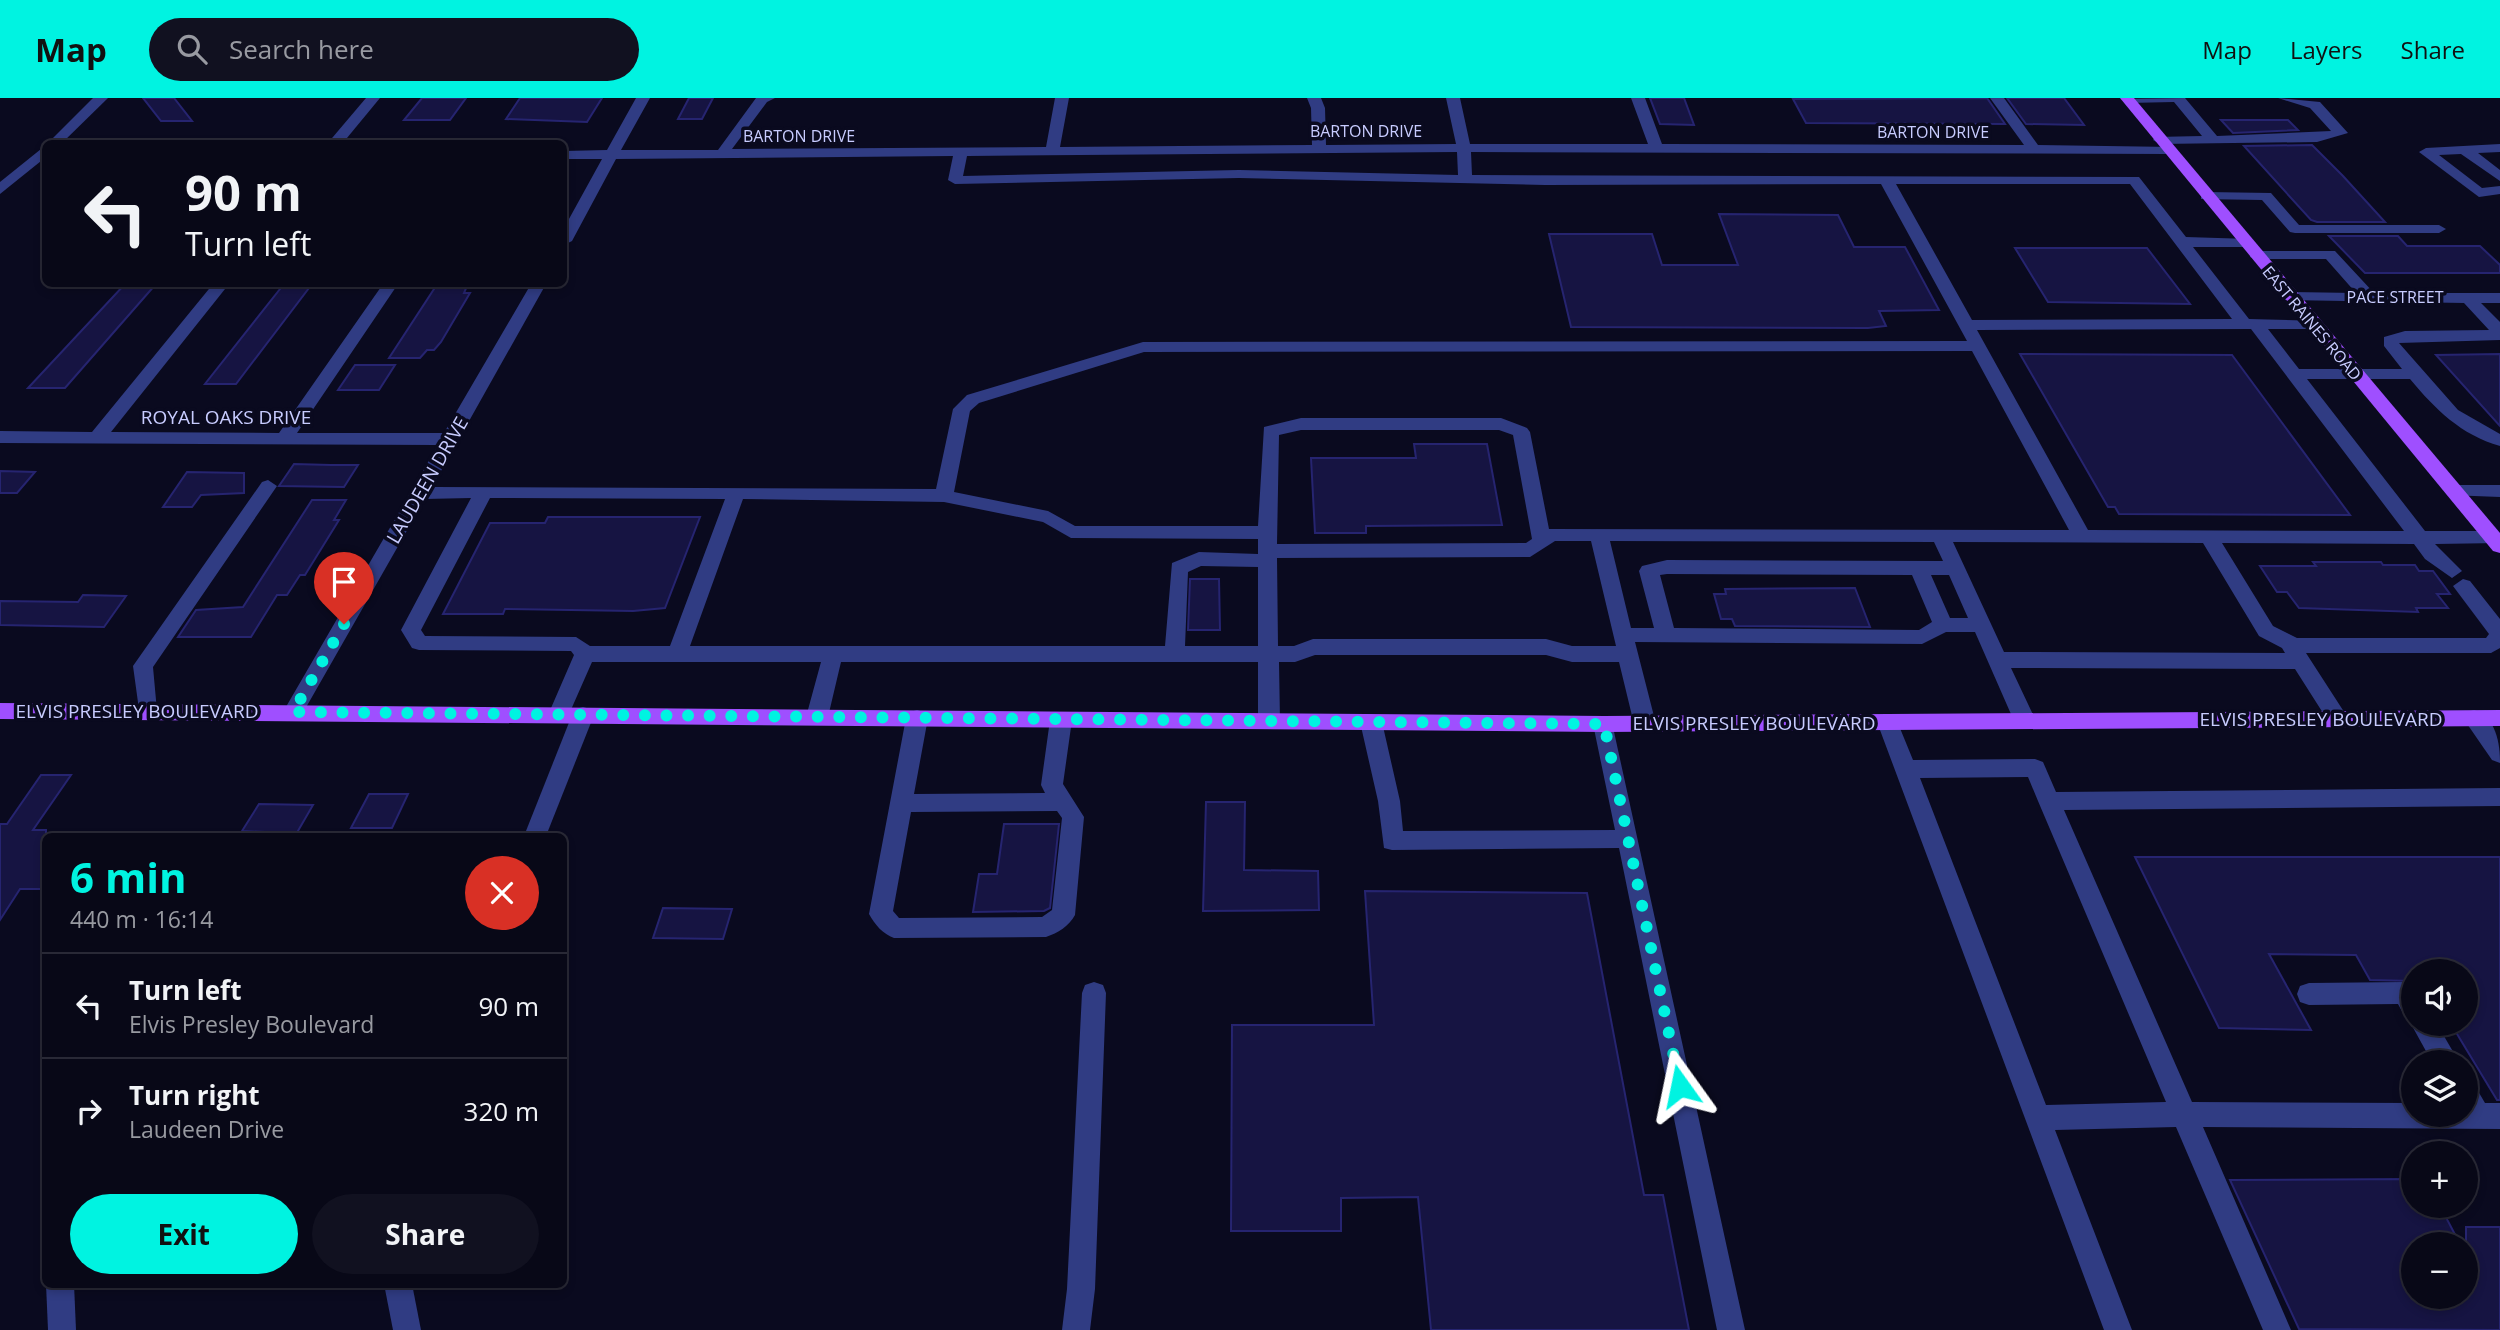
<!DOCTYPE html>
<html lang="en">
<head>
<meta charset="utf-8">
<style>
	body { margin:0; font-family:"Open Sans",sans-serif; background:#111120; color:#f1f3f6; height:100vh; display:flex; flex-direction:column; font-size:26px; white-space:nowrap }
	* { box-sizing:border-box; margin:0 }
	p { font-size:23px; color:#989aa1 }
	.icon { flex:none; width:38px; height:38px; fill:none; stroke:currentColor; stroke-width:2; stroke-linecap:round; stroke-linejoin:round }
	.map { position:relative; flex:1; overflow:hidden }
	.side { position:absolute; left:42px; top:735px; width:525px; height:455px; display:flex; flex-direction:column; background:#080817; border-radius:10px; box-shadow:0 4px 10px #0003,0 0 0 2px #292936 }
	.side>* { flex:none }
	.guide { position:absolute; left:42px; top:42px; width:525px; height:147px; border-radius:10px; box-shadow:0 4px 10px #0003,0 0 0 2px #292936; background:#080817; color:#f1f3f6; overflow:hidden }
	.buttons { position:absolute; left:2401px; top:861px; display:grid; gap:14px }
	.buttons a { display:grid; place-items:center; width:77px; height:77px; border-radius:50%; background:#080817; box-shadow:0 4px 10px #0003,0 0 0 2px #292936; font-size:35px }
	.pin { position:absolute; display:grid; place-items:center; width:60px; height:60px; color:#fff; margin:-72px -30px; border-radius:50% 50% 50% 0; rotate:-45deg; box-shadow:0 0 7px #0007 }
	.pin .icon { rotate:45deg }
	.me { position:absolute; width:77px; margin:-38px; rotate:348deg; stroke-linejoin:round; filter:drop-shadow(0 0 5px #0008) }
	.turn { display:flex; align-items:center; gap:24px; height:147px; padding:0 28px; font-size:32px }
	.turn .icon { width:91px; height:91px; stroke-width:2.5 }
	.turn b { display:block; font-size:49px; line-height:60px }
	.round { display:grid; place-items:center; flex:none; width:74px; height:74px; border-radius:37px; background:#111120 }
	.summary { display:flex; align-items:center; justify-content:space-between; height:119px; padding:0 28px }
	h1 { font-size:42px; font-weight:700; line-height:52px; color:#00f3e1 }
	.cta { display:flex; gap:14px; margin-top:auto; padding:14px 28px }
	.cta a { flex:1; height:80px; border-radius:42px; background:#00f3e1; color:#111; font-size:28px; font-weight:700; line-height:80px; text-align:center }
	.cta a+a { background:#111120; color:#f1f3f6 }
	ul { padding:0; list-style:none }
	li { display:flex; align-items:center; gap:21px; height:105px; padding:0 28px; border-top:2px solid #292936 }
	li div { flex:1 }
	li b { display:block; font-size:26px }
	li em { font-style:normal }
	header { display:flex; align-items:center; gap:42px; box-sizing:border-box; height:98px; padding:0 35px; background:#00f3e1; color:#111 }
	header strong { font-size:33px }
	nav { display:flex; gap:38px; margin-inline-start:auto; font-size:24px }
	.search { width:490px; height:63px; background:#111120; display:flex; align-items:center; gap:18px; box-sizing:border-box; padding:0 24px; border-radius:38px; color:#989aa1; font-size:26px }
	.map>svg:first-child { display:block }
	.building { fill:#161442; stroke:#262470; stroke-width:2 }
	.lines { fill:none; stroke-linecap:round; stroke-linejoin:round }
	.minor { fill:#303c83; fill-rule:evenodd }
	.major { fill:#9f4fff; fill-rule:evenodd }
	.route { stroke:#00f3e1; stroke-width:12; stroke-dasharray:0 21.6 }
	.labels { text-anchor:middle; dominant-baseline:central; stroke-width:7; stroke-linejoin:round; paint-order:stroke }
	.far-street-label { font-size:16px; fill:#c8ccff; stroke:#0a0a1f }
	.street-label { font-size:19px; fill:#c8ccff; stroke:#0a0a1f }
</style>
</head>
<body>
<header>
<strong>Map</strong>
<div class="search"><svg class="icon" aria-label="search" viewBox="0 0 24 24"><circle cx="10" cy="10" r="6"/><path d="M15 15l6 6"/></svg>Search here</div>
<nav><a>Map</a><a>Layers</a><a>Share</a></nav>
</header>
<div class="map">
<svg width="2500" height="1232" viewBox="0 0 2500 1232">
	<rect width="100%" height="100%" fill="#0a0a1f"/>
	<!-- building -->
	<g class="building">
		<path d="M 143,0 L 174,0 L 192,23 L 161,23 Z"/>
		<path d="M 422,0 L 466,0 L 450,22 L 404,22 Z"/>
		<path d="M 520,0 L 602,0 L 587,24 L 506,21 Z"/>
		<path d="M 689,0 L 713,0 L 702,21 L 678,21 Z"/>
		<path d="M 1650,0 L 1684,0 L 1694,27 L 1660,26 Z"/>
		<path d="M 1987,0 L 2005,26 L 1806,25 L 1793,1 Z"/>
		<path d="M 2007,0 L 2064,0 L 2084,27 L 2026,26 Z"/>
		<path d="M 2221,22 L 2288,22 L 2298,32 L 2233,35 Z"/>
		<path d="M 2312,47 L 2343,78 L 2385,124 L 2317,124 L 2311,122 L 2244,48 Z"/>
		<path d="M 1719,116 L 1838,117 L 1854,149 L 1905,149 L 1939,212 L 1879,213 L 1886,228 L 1868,230 L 1571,229 L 1549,136 L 1652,136 L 1662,167 L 1738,167 Z"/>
		<path d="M 2329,138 L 2398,138 L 2407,148 L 2480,148 L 2500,167 L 2500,175 L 2365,175 Z"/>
		<path d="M 2015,150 L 2147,150 L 2190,206 L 2048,204 Z"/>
		<path d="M 125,186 L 156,186 L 65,290 L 28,290 Z"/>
		<path d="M 284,186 L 312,186 L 236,286 L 205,286 Z"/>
		<path d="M 436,188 L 467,188 L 464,195 L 470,195 L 441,244 L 434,252 L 427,252 L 420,260 L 389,260 Z"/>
		<path d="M 2020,256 L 2232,257 L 2350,417 L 2119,416 L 2115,409 L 2108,409 Z"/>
		<path d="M 2500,256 L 2500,328 L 2436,257 Z"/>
		<path d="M 355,267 L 395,267 L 379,292 L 338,292 Z"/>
		<path d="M 1414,346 L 1487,346 L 1502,427 L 1366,428 L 1366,435 L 1315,435 L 1311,360 L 1416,360 Z"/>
		<path d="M 294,366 L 331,367 L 358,367 L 344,389 L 279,388 Z"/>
		<path d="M 0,373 L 35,374 L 17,395 L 0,395 Z"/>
		<path d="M 187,374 L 244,375 L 244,395 L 201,397 L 192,409 L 163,409 Z"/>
		<path d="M 312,402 L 346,402 L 334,422 L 339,422 L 305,477 L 300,477 L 287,497 L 277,497 L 251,539 L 178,539 L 196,512 L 243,509 Z"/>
		<path d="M 548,419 L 700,419 L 665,510 L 633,513 L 505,511 L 503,516 L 443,516 L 490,425 L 545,425 Z"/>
		<path d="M 2313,464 L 2381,464 L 2383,467 L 2415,467 L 2419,473 L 2433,473 L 2450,496 L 2437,496 L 2448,510 L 2416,510 L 2418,514 L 2299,510 L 2287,494 L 2277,494 L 2260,468 L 2316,468 Z"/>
		<path d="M 1190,481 L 1219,481 L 1220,532 L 1188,532 Z"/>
		<path d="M 1855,490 L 1870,529 L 1735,528 L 1732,521 L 1721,521 L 1714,496 L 1726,496 L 1725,491 Z"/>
		<path d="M 83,497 L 126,498 L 104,529 L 0,527 L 0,503 L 78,504 Z"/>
		<path d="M 41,677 L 71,677 L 33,732 L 46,732 L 46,791 L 20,791 L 0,822 L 0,726 L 7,726 Z"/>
		<path d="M 369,696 L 408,696 L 392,730 L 351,730 Z"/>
		<path d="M 1206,704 L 1245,704 L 1244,772 L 1318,773 L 1319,812 L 1203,813 Z"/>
		<path d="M 259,706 L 313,707 L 295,738 L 262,738 L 264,734 L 242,733 Z"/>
		<path d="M 1004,726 L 1059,726 L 1050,810 L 1044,813 L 973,814 L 979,776 L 997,776 Z"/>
		<path d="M 2135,759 L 2500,759 L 2500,1002 L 2497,1002 L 2451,926 L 2466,926 L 2466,873 L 2413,873 L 2413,883 L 2370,882 L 2356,857 L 2269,856 L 2311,932 L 2219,930 Z"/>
		<path d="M 1365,793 L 1587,795 L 1644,1097 L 1663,1097 L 1689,1232 L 1431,1232 L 1418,1099 L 1341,1100 L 1341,1133 L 1231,1133 L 1232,927 L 1374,927 Z"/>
		<path d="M 663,810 L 732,811 L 723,841 L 653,840 Z"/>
		<path d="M 2413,1081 L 2413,1108 L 2440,1108 L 2460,1146 L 2413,1146 L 2413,1199 L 2466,1199 L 2466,1129 L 2500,1129 L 2500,1232 L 2299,1231 L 2230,1082 Z"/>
	</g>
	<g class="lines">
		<!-- minor -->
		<g class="minor">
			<path d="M 93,0 L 108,0 L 61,46 L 46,47 Z"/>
			<path d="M 366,0 L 380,0 L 342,46 L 327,46 Z"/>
			<path d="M 636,0 L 650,0 L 621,52 L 718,52 L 756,0 L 775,0 L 767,4 L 732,51 L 1046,49 L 1055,0 L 1069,0 L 1060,49 L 1312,47 L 1311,10 L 1307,0 L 1321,0 L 1325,10 L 1326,47 L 1456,46 L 1446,0 L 1460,0 L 1470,46 L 1648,46 L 1631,0 L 1645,0 L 1662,46 L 2024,47 L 1990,0 L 2004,0 L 2038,47 L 2174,49 L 2176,52 L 2169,56 L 1471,54 L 1472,77 L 2139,79 L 2186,139 L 2250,141 L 2250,147 L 2245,149 L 2193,149 L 2249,221 L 2320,223 L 2320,229 L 2314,231 L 2268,231 L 2299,271 L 2402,271 L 2384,248 L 2384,239 L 2405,233 L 2489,232 L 2464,205 L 2285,202 L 2285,196 L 2291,194 L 2356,195 L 2326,161 L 2255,161 L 2250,159 L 2250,153 L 2335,153 L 2374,195 L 2500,195 L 2500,205 L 2481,205 L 2500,224 L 2500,242 L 2399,245 L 2458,312 L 2500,336 L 2500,348 C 2461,337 2435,311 2410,281 L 2307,281 L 2425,433 L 2494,433 L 2500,435 L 2500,445 L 2435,446 L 2462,473 L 2452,480 L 2425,461 L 2414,446 L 2222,445 L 2273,528 L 2297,540 L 2486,540 L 2489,536 L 2453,488 L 2463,481 L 2470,483 L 2500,521 L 2500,550 L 2491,555 L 2306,555 L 2348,620 L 2344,626 L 2330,626 L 2295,571 L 2011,570 L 2036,623 L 2032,629 L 2018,629 L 2014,623 L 1975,534 L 1946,534 L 1922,546 L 1635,544 L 1656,626 L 1652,632 L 1638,632 L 1634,626 L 1619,564 L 1572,564 L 1546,557 L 1315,557 L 1295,564 L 1279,564 L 1280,623 L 1276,629 L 1262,629 L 1258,623 L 1258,564 L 841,564 L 828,619 L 824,625 L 810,625 L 806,619 L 821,564 L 592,564 L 566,623 L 552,623 L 548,617 L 574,557 L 571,553 L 419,552 L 412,550 L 401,532 L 471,400 L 425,401 L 300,620 L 286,620 L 283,614 L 438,347 L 0,345 L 0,333 L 92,334 L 213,186 L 229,186 L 111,334 L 279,335 L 383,186 L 398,186 L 297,335 L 444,335 L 531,186 L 546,186 L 432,389 L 936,391 L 953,311 L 967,297 L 1143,244 L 1967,243 L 1881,86 L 1545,87 L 1239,80 L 955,86 L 948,82 L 953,58 L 616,61 L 572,143 L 564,147 L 564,130 L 602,61 L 564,61 L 564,53 L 607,52 ZM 1457,54 L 1458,77 L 1239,72 L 963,78 L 967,58 ZM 1896,86 L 2130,86 L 2232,221 L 1972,222 ZM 2251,231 L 2404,433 L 2088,432 L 1977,232 ZM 1972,253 L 2069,432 L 1549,431 L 1530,334 L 1527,330 L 1501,320 L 1301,320 L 1264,329 L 1258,428 L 1075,428 L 1048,413 L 954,394 L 970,313 L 979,305 L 1144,254 ZM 1301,332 L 1499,332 L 1513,337 L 1532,441 L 1526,445 L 1277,446 L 1279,337 ZM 490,400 L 725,401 L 670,548 L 590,548 L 576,539 L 425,538 L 421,532 ZM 743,401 L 944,404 L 1043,424 L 1071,440 L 1258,441 L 1258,456 L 1199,454 L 1172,465 L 1165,548 L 690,548 ZM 1555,443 L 1591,443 L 1616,548 L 1572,548 L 1546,541 L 1313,541 L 1294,548 L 1278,548 L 1277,460 L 1530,459 ZM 1610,443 L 1934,444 L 1943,463 L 1667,462 L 1642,468 L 1639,473 L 1654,530 L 1631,530 ZM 1953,444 L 2203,445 L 2259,538 L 2282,550 L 2285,555 L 2004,554 ZM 1201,468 L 1258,469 L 1258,548 L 1185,548 L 1188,474 ZM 1667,476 L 1912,477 L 1932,524 L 1919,532 L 1674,530 L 1660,477 ZM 1931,477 L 1949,477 L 1968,520 L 1950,520 Z"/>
			<path d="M 2185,0 L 2217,38 L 2331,33 L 2310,10 L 2278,0 L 2320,4 L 2348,35 L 2317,44 L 2160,46 L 2153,42 L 2155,39 L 2202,38 L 2174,4 L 2128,5 L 2121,1 Z"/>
			<path d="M 2500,46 L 2500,54 L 2478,55 L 2500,72 L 2500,83 L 2461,56 L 2439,57 L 2482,90 L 2500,88 L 2500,96 L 2479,99 L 2419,54 L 2426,50 Z"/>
			<path d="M 46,47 L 46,59 L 0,96 L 0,84 Z"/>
			<path d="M 2206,94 L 2271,95 L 2299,127 L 2439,127 L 2446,131 L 2439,135 L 2295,135 L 2290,134 L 2262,102 L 2201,101 L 2201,95 Z"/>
			<path d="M 268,382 L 277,388 L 153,569 L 157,613 L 154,619 L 140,619 L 133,568 L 262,384 Z"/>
			<path d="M 2454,387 L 2500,387 L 2500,399 L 2448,397 L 2445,393 L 2448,389 Z"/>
			<path d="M 583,609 L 590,611 L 594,617 L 546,738 L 524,738 L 572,617 L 576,611 Z"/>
			<path d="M 917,612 L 924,614 L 928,620 L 914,696 L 1045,695 L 1041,687 L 1050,622 L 1054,616 L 1068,616 L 1072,622 L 1063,686 L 1084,719 L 1075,817 C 1069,828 1058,835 1046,839 L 894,840 C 883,836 875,827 869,816 L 906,620 L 910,614 ZM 1057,713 L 1062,720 L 1052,812 L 1042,819 L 899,820 L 893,813 L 911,714 Z"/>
			<path d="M 2474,612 C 2496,619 2500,645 2500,665 L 2492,662 L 2463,620 L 2467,614 Z"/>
			<path d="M 1371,616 L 1378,618 L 1382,624 L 1400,703 L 1403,733 L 1615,732 L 1593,626 L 1597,620 L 1611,620 L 1745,1232 L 1717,1232 L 1619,750 L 1392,752 L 1384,750 L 1378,703 L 1360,624 L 1364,618 Z"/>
			<path d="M 1888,616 L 1895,618 L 1913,662 L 2035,661 L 2043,664 L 2056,694 L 2500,690 L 2500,708 L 2064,712 L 2192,1004 L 2413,1005 L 2413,1017 L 2466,1017 L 2466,985 L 2475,988 L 2485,1005 L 2500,1005 L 2500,1031 L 2203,1029 L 2291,1232 L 2263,1232 L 2176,1029 L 2055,1032 L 2132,1232 L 2104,1232 L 1877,624 L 1881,618 ZM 2028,679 L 2038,703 L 2166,1004 L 2046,1007 L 1920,680 Z"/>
			<path d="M 1094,884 L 1103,887 L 1106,895 L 1095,1191 L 1090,1232 L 1062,1232 L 1067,1191 L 1082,895 L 1085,887 Z"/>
			<path d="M 2405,884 L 2413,887 L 2413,926 L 2437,926 L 2459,964 L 2432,964 L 2411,926 L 2413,920 L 2404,917 L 2398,906 L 2309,907 L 2300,904 L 2297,896 L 2300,888 L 2309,885 Z"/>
			<path d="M 46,1186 L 74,1186 L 76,1232 L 48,1232 Z"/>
			<path d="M 384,1186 L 412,1186 L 421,1232 L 393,1232 Z"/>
		</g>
		<!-- major -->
		<g class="major">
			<path d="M 2120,0 L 2134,0 L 2500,435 L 2500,455 L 2493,453 Z"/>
			<path d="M 0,605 L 1604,618 L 2500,612 L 2500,628 L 1604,634 L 0,621 Z"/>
		</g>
	</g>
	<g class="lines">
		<!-- route -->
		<path class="route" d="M 344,526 L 293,614 L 1604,626 L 1680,988"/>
	</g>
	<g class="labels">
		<!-- far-street labels -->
		<g class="far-street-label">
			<text x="1366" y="33">BARTON DRIVE</text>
			<text x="1933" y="34">BARTON DRIVE</text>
			<text x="799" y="38">BARTON DRIVE</text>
			<text x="2395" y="199">PACE STREET</text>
			<text transform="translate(2312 225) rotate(50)">EAST RAINES ROAD</text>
		</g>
		<!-- street labels -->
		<g class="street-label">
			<text x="226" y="319">ROYAL OAKS DRIVE</text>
			<text transform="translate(427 382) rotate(-60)">LAUDEEN DRIVE</text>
			<text x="137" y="613">ELVIS PRESLEY BOULEVARD</text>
			<text x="2321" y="621">ELVIS PRESLEY BOULEVARD</text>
			<text x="1754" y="625">ELVIS PRESLEY BOULEVARD</text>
		</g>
	</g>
</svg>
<div class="buttons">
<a><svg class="icon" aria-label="sound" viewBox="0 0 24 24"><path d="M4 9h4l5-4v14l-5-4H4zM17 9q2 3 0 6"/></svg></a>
<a><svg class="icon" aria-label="layers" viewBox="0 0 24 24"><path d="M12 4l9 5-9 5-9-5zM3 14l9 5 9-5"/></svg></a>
<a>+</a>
<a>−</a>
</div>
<div class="pin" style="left:344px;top:526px;background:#d93025"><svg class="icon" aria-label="arrive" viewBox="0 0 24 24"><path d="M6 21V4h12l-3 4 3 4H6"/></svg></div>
<svg class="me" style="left:1680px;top:988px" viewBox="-20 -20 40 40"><path d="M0-17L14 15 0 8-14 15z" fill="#00f3e1" stroke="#fff" stroke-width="4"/></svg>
<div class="guide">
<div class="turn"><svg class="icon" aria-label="left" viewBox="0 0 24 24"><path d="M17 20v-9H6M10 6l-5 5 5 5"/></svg><div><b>90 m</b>Turn left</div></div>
</div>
<section class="side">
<div class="summary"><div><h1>6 min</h1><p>440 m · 16:14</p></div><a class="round" style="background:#d93025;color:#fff"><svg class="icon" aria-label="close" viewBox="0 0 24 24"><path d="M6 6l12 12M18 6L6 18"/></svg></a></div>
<ul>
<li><svg class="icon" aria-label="left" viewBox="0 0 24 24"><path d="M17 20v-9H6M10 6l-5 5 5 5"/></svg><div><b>Turn left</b><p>Elvis Presley Boulevard</p></div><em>90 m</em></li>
<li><svg class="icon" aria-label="right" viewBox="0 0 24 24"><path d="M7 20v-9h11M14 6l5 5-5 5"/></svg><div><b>Turn right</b><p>Laudeen Drive</p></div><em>320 m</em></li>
</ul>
<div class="cta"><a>Exit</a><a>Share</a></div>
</section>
</div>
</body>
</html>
